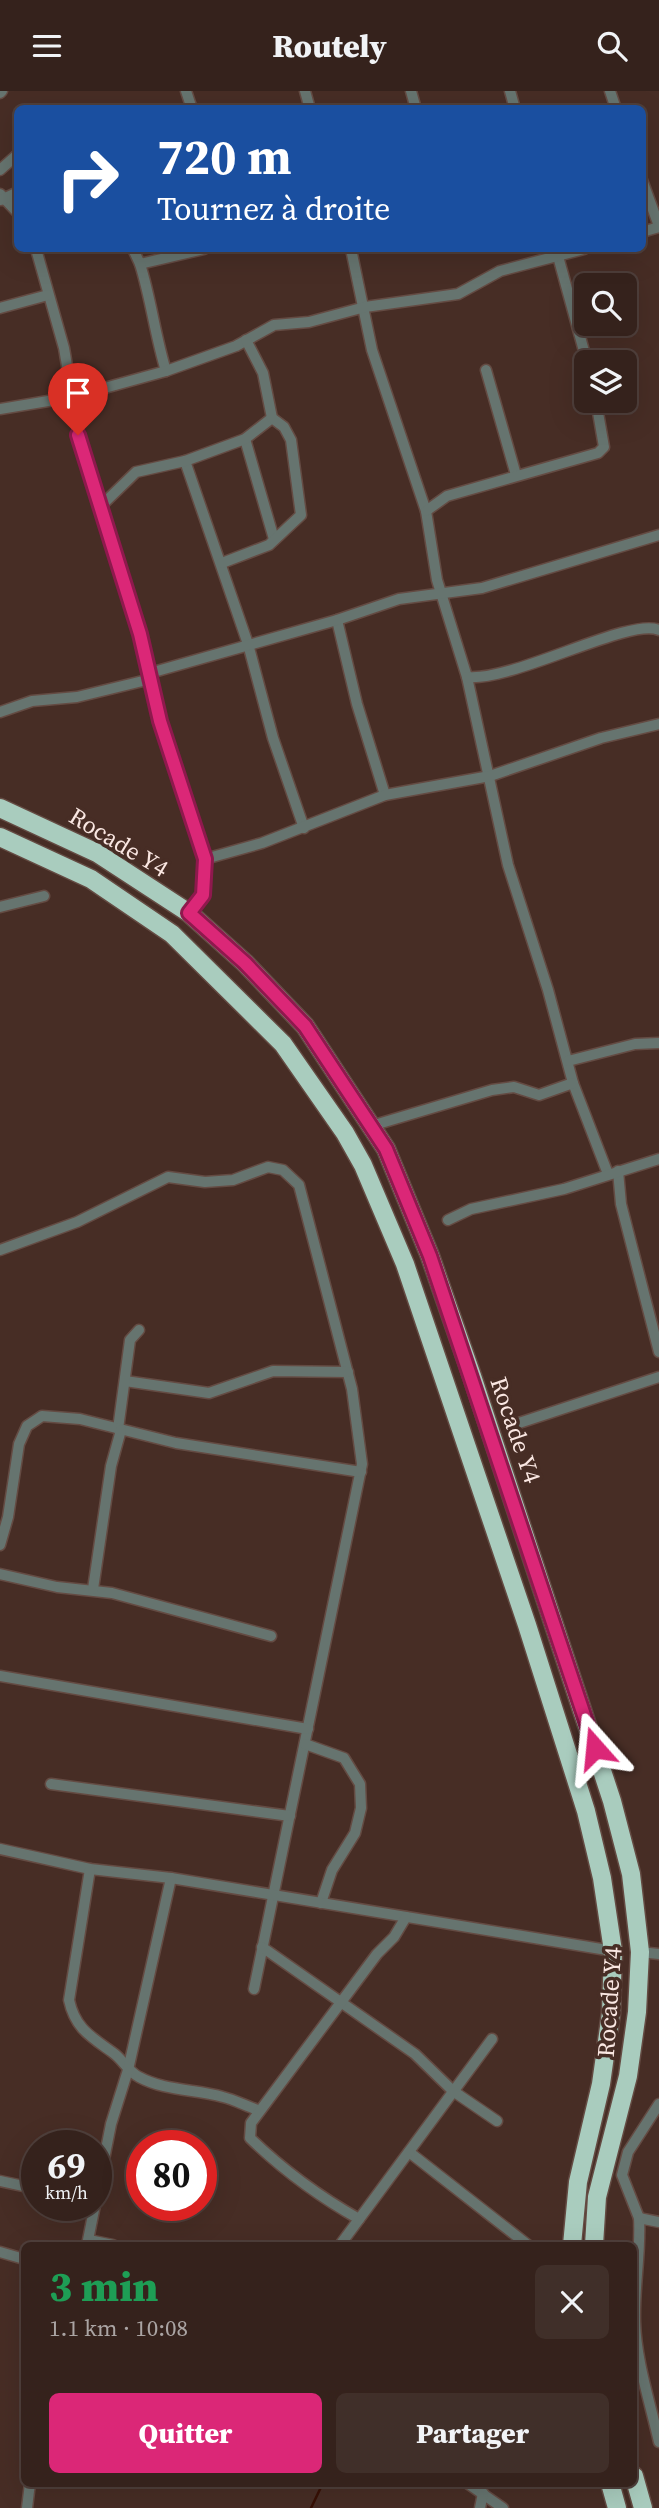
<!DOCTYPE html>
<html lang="fr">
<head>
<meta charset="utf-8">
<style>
	body { margin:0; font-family:"Source Serif 4",serif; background:#402f29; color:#f1f3f6; height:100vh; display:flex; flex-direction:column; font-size:26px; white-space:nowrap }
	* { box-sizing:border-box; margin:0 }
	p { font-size:23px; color:#aaa4a3 }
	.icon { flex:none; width:38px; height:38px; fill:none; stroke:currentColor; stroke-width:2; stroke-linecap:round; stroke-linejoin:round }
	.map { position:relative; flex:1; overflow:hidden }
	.sheet { position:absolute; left:21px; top:2151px; width:616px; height:245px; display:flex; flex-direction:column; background:#35221c; border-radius:10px; box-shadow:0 7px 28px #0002,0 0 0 2px #4f3f3b }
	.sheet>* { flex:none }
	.top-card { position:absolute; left:14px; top:14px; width:632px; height:147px; border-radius:10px; box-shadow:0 7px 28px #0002,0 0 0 2px #4f3f3b; background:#1a4fa0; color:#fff; overflow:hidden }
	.controls { position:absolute; left:574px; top:182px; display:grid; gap:14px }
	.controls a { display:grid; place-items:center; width:63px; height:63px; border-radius:10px; background:#35221c; box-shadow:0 7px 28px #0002,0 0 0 2px #4f3f3b; font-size:35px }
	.speed { position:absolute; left:21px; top:2039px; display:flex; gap:14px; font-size:35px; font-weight:700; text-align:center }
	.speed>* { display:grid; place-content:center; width:91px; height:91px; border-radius:50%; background:#35221c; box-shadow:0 7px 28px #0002,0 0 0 2px #4f3f3b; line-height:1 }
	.speed small { font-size:18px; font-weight:400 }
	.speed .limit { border:10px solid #d22; background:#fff; color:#111 }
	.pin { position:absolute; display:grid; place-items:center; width:60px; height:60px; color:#fff; margin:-72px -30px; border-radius:50% 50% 50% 0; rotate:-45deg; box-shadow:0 0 7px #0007 }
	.pin .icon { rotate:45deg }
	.me { position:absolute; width:77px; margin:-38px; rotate:342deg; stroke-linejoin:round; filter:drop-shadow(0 0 5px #0008) }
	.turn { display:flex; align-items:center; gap:24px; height:147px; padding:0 28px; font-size:32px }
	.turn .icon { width:91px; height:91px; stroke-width:2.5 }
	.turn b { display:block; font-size:49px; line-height:60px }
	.round { display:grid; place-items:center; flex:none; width:74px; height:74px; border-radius:10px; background:#402f29 }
	.overview { display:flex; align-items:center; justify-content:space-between; height:119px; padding:0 28px }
	h1 { font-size:42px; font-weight:800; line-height:52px; color:#1e9e55 }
	.primary-button { display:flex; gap:14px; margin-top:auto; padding:14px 28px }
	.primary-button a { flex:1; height:80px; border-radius:10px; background:#db2777; color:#fff; font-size:28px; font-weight:800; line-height:80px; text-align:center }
	.primary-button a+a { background:#402f29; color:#f1f3f6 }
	header { display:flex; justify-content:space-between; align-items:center; height:91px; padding:0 28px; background:#35221c; font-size:32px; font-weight:800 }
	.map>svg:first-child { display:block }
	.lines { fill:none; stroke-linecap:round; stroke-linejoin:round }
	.stream { stroke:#381005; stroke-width:2.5 }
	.street-casing { stroke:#644b43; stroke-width:13 }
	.highway-casing { stroke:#644b43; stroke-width:21 }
	.street { stroke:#66746f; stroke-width:10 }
	.highway { stroke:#a9ccbe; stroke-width:18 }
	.route-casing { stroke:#8e194d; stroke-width:18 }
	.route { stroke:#db2777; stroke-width:12 }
	.labels { text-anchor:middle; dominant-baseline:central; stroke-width:7; stroke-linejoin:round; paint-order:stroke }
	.street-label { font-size:24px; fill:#fae7e2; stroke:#472d25 }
</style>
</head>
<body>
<header><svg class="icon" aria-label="menu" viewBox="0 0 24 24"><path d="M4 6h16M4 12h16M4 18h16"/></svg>Routely<svg class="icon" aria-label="search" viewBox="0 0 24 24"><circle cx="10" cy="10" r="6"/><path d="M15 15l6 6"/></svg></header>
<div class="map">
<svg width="659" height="2417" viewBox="0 0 659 2417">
	<rect width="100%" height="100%" fill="#472d25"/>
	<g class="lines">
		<!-- stream -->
		<path class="stream" d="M 311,2417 L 323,2392"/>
		<!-- street casing -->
		<g class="street-casing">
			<g id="street">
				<path d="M 186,0 L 192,18"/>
				<path d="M 305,0 L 310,18"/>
				<path d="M 411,0 L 416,18"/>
				<path d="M 510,0 L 515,18"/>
				<path d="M 610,0 L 616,18"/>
				<path d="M 0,2 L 2,0"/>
				<path d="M 0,79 L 18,63"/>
				<path d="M 642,89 L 659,135"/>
				<path d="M 0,103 L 18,122"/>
				<path d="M 1,109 L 18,101"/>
				<path d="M 642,141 L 659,136"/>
				<path d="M 36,158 L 64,257 L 82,363 L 102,414 L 140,543 L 160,630 L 205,768 L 203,804 L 189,822"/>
				<path d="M 133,158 L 140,173 L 204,158"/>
				<path d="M 351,158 L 372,259 L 426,420 L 437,489 L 467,586 L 508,774 L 548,899 L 573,992 L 608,1083"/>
				<path d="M 556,158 L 587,271"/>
				<path d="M 140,173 C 151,208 155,244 166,280"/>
				<path d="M 0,217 L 48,204"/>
				<path d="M 486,279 L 516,384"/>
				<path d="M 0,318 L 72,306 L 166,280 L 236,255 L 274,234 L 309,231 L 365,216 L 458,203 L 500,180 L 584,158"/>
				<path d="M 245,348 L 274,448"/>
				<path d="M 185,370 L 248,553 L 273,647 L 304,737"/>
				<path d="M 102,414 L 136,381 L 185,370 L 245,348 L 272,327"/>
				<path d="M 426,420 L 447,405 L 598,362 L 604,356 L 596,310"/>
				<path d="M 222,472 L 269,454 L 301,424 L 291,349 L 284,336 L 272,327 L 263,282 L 246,249"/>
				<path d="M 337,529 L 357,613 L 385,704"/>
				<path d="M 150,582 L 337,529 L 399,508 L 482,497 L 659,444"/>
				<path d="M 467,586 C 513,591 629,526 659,539"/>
				<path d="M 0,621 L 32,610 L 77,606 L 151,588"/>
				<path d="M 205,768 L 262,752 L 385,704 L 490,685 L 601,647 L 659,633"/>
				<path d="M 0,816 L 44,805"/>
				<path d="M 568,970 L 635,953 L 659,952"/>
				<path d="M 371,1035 L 492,999 L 514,996 L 539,1004 L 573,992"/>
				<path d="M 618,1080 L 621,1113 L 659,1261"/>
				<path d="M 448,1129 L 471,1118 L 564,1098 L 659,1068"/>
				<path d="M 0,1159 L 77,1131 L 168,1086 L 205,1091 L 233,1089 L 268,1076 L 283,1079 L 299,1094 L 352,1298 L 362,1373 L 254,1898"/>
				<path d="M 125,1290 L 209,1302 L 273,1280 L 348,1281"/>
				<path d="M 519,1332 L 659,1286"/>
				<path d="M 118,1338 L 130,1249 L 139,1239"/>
				<path d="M 0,1454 L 8,1426 L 19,1353 L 27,1335 L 42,1325 L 80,1328 L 176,1352 L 361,1381"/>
				<path d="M 0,1483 L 57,1496 L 112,1502 L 271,1545"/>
				<path d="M 93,1498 L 111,1375 L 121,1339"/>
				<path d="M 0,1585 L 308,1638"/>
				<path d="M 305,1653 L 344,1667 L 360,1693 L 361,1717 L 355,1742 L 332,1779 L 321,1812"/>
				<path d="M 51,1693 L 290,1725"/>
				<path d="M 0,1758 L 90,1778 L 171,1787 L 613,1860"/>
				<path d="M 90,1778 L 69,1909 C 75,1937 90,1945 112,1961 C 123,1968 127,1980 139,1986 C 165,2000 195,1998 223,2006 C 235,2009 246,2015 258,2019"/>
				<path d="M 262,1856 L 415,1963 L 453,2000 L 497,2030"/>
				<path d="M 640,1861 L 659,1863"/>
				<path d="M 409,2061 L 528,2154"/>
				<path d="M 0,2090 L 37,2098"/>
				<path d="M 96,2109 L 111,2033 L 128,1979 L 171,1787"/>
				<path d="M 639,2127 L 622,2084 L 628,2061 L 659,2013"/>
				<path d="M 359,2128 C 320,2106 282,2078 250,2047 L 251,2032 L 377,1863 L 394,1846 L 406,1826"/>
				<path d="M 659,2131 L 639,2127 C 641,2162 634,2195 635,2230 C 636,2270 650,2311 659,2351"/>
				<path d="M 89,2149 L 113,2154"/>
				<path d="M 87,2154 L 95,2114"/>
				<path d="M 340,2154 L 492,1948"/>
				<path d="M 0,2161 L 24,2168"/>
				<path d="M 467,2392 L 503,2417"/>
				<path d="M 27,2417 L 30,2392"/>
				<path d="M 480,2417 L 483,2402"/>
			</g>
		</g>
		<!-- highway casing -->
		<g class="highway-casing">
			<g id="highway">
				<path d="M 0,717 L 97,762 L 189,822 L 245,872 L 305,935 L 386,1058 L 430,1165 L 472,1285 L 612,1710 L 631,1783 L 640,1861 L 637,1921 L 628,1985 L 597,2106 L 594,2154"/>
				<path d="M 0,746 L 91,788 L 172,843 L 283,953 L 345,1042 L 363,1074 L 405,1173 L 527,1534 L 586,1720 L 602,1787 L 613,1860 L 611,1922 L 601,1993 L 578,2091 L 572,2154"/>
				<path d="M 634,2385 L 643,2417"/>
				<path d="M 610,2392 L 617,2417"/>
			</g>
		</g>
		<!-- street -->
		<use href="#street" class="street"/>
		<!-- highway -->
		<use href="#highway" class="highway"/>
	</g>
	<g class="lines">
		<!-- route casing -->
		<g class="route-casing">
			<path id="route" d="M 78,344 L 140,543 L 160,630 L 205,768 L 203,804 L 189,822 L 245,872 L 305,935 L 386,1058 L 430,1165 L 595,1657"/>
		</g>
		<!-- route -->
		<use href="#route" class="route"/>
	</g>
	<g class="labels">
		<!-- street labels -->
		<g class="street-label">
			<text transform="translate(119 751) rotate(31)">Rocade Y4</text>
			<text transform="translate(516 1339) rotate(71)">Rocade Y4</text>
			<text transform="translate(609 1911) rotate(-86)">Rocade Y4</text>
		</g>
	</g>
</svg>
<div class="controls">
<a><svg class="icon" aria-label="search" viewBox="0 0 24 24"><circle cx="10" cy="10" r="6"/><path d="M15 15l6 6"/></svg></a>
<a><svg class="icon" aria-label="layers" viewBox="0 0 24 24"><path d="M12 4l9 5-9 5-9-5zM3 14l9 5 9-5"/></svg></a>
</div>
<div class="speed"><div>69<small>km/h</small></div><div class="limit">80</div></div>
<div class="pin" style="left:78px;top:344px;background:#d93025"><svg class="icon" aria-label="arrive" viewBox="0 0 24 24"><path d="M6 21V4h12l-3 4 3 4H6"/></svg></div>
<svg class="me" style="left:595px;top:1657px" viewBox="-20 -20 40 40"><path d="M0-17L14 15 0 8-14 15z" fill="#db2777" stroke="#fff" stroke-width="4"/></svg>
<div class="top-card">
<div class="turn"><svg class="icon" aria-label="right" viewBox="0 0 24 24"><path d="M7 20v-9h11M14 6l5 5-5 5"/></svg><div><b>720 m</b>Tournez à droite</div></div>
</div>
<section class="sheet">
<div class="overview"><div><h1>3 min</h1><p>1.1 km · 10:08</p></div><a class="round"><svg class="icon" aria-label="close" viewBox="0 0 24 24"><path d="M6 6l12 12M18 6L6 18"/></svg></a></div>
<div class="primary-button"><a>Quitter</a><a>Partager</a></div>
</section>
</div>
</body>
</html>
